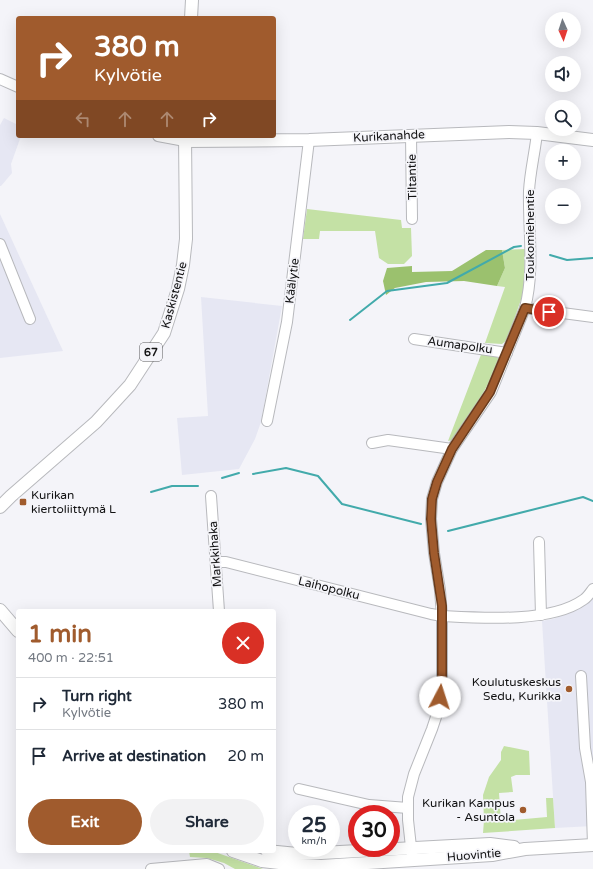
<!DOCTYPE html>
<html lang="en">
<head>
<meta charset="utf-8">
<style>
	body { margin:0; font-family:"Varela Round",sans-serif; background:#f2f2f3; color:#1f2937; height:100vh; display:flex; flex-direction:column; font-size:15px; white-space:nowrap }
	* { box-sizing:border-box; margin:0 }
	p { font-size:13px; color:#747a83 }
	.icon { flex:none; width:22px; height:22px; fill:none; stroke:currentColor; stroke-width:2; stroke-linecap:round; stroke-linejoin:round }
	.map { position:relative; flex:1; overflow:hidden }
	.details { position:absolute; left:16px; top:609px; width:260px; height:244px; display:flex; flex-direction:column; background:#fff; border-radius:4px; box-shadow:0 4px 16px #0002 }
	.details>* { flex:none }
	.top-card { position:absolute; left:16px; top:16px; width:260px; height:122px; border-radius:4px; box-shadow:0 4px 16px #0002; background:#a05b2d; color:#fff; overflow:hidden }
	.needle { width:26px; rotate:177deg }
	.fabs { position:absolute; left:545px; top:12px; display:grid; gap:8px }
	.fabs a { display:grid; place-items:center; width:36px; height:36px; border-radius:50%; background:#fff; box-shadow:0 4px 16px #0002; font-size:20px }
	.speed { position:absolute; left:288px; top:805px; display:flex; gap:8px; font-size:20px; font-weight:700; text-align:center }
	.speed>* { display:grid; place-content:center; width:52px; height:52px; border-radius:50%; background:#fff; box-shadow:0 4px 16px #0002; line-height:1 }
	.speed small { font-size:10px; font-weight:400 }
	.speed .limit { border:6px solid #d22; background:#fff; color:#111 }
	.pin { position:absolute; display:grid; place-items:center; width:34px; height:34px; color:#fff; margin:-17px; border:2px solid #fff; border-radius:50%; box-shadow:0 1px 4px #0007 }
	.me { position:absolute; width:44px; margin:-22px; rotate:5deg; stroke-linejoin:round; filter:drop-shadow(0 0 3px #0008) }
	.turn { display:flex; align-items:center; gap:14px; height:84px; padding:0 12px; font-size:18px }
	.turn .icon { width:52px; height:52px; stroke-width:2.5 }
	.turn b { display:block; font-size:28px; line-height:34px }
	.lanes { display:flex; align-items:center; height:38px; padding:0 12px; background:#0003; justify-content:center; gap:20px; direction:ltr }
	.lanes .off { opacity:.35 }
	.round { display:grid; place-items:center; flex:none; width:42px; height:42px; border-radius:21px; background:#f2f2f3 }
	.summary { display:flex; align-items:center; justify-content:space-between; height:68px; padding:0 12px }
	h1 { font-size:24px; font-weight:700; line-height:30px; color:#a05b2d }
	.cta { display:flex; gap:8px; margin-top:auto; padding:8px 12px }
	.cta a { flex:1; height:46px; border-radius:24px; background:#a05b2d; color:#fff; font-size:16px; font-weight:700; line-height:46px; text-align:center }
	.cta a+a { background:#f2f2f3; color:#1f2937 }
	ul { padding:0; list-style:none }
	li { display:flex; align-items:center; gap:12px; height:52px; padding:0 12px; border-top:1px solid #e0e1e3 }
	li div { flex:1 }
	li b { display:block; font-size:15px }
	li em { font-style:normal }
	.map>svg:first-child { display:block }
	.built { fill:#e6e7f3 }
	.green { fill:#c4e1a5 }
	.forest { fill:#9bc16e }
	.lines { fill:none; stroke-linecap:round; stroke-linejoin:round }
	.stream { stroke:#42aaab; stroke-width:2 }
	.minor-casing { stroke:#b8b9bd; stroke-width:12 }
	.major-casing { stroke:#b8b9bd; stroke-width:14 }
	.minor { stroke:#fff; stroke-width:10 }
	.major { stroke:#fff; stroke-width:12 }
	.route-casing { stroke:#683b1d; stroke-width:10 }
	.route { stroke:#a05b2d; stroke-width:7 }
	.poi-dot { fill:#a05b2d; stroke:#f4f4f9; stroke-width:1.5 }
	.labels { text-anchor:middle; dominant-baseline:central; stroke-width:3.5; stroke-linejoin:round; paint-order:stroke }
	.shield { fill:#f4f4f9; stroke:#565658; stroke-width:1 }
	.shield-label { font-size:11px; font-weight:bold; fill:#121213 }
	.street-label { font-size:12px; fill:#121213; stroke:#f4f4f9 }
	.poi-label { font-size:12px; fill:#121213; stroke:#f4f4f9; text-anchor:end }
</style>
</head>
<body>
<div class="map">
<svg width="593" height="869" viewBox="0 0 593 869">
	<rect width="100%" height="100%" fill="#f4f4f9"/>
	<!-- built -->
	<g class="built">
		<path d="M 4,118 L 18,125 L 18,136 L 21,136 L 11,164 L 12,173 L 1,186 L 0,186 L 0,125 Z"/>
		<path d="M 0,214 L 63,351 L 0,358 Z"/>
		<path d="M 201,297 L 282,306 L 261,422 L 255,439 L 239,469 L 182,475 L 177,418 L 208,416 Z"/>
		<path d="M 593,597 L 593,826 L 555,828 L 542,621 L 553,619 L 572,612 L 589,602 Z"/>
	</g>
	<!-- green -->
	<g class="green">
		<path d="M 307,209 L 401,220 L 402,228 L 411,228 L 412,256 L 404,264 L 388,264 L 379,258 L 375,231 L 320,231 L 319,239 L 303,239 Z"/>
		<path d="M 525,249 L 524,291 L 507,340 L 502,344 L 485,343 L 505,287 L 497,286 L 505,268 L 502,250 Z"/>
		<path d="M 482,352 L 495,354 L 499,360 C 488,389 470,414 453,440 L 448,441 Z"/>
		<path d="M 504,746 L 529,751 L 530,775 L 516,775 L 511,777 L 513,792 L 499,793 L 501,821 L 547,817 L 546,798 L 553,798 L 555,828 L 483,833 L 484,820 L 483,795 L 489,777 L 501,760 L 501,752 Z"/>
		<path d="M 189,851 L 212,851 L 263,869 L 235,869 L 224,863 L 207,858 L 190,857 Z"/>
	</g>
	<!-- forest -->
	<path class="forest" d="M 486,250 L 502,250 L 505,268 L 497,286 L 464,281 L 426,282 L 395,288 L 386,295 L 383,281 L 387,268 L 412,266 L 412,272 L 452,271 Z"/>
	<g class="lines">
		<!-- stream -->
		<g class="stream">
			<path d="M 550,255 L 567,260 L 593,258"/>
			<path d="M 350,320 L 387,291 L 447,283 L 514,247 L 521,246"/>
			<path d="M 253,474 L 286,468 L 318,476 L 342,504 L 421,524"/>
			<path d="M 222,478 L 239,473"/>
			<path d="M 151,492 L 172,486 L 198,486"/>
			<path d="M 448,531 L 583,497 L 593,501"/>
		</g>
		<!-- minor casing -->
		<g class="minor-casing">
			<g id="minor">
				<path d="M 0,79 L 18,87"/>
				<path d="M 411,135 L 412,219"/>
				<path d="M 158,136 L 185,141"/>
				<path d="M 0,244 L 30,319"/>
				<path d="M 525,308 L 593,317"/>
				<path d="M 414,339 L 507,353"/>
				<path d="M 267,421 L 287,322 L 309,140"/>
				<path d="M 372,443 L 388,440 L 452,449"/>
				<path d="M 211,496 L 219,611"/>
				<path d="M 539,542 L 541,615"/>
				<path d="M 216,562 L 226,562 L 431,614 L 442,616 C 480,618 551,623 583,600 C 587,598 590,593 593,589"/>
				<path d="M 581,676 L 585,748 L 591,782 L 593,845"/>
				<path d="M 299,789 L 369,805 L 408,808"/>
				<path d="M 412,856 L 408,820 L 408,797 L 414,774 L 432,729 L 439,708 L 442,686 L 442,616 L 440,590 L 434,553 L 431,519 L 432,499 L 437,482 L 452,449 L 491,392 L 525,308 C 535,269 528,230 529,191 C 530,172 535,152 537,133"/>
				<path d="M 151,869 L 207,864 L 219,869"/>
			</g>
		</g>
		<!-- major casing -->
		<g class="major-casing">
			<g id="major">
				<path d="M 191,18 L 192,0"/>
				<path d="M 185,141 L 309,140 L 509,132 L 537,133 L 593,140"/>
				<path d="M 0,507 L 11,496 L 96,422 L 130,385 L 164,333 L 178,289 L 183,265 L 186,239 L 185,136"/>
				<path d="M 0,610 L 18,631"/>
				<path d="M 233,851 L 262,861 L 296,865 L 321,866 L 492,855 L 525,849 L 593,845"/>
				<path d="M 267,851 L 297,854 L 321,853 L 490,844 L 514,847"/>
			</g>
		</g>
		<!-- minor -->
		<use href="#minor" class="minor"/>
		<!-- major -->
		<use href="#major" class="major"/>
	</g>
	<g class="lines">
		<!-- route casing -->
		<g class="route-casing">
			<path id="route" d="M 440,697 L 442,686 L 442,606 L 434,553 L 431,519 L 432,499 L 437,482 L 452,449 L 490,392 L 525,308 L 549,312"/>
		</g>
		<!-- route -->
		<use href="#route" class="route"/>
	</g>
	<!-- markers -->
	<g class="poi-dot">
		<rect x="19" y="498" width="8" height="8" rx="2"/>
		<circle cx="569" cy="689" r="4"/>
		<circle cx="523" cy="810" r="4"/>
	</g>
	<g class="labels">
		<!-- shield labels -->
		<rect class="shield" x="140" y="343" width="22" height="18" rx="3"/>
		<g class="shield-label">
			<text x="151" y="352">67</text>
		</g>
		<!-- street labels -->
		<g class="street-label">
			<text transform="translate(389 136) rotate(-3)">Kurikanahde</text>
			<text transform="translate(412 177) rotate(-91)">Tiltantie</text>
			<text transform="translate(530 235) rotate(-90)">Toukomiehentie</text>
			<text transform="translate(292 281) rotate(-83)">Käälytie</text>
			<text transform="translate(174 295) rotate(-75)">Kaskistentie</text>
			<text transform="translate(460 345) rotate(8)">Aumapolku</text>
			<text transform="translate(215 554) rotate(-94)">Markkihaka</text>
			<text transform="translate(329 588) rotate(14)">Laihopolku</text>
			<text transform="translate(474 855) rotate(-5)">Huovintie</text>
		</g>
		<!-- poi labels -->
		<g class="poi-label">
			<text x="31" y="495" text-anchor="start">Kurikan<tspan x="31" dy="14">kiertoliittymä L</tspan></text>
			<text x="561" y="682">Koulutuskeskus<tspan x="561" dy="14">Sedu, Kurikka</tspan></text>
			<text x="515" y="803">Kurikan Kampus<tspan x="515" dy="14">- Asuntola</tspan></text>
		</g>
	</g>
</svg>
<div class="fabs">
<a><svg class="needle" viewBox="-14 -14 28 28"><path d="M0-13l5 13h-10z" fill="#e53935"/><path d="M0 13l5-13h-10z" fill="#747a83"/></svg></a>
<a><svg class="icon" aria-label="sound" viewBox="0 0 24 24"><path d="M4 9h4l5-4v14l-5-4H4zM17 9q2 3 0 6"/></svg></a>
<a><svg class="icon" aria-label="search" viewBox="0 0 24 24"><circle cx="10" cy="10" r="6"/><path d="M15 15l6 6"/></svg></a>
<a>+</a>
<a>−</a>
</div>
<div class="speed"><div>25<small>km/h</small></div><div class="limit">30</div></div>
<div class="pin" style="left:549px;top:312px;background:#d93025"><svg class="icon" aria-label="arrive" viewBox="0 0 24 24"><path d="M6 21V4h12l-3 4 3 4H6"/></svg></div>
<svg class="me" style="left:440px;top:697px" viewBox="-20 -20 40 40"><circle r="19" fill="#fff"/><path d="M0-13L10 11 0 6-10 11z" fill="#a05b2d"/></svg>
<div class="top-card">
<div class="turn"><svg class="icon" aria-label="right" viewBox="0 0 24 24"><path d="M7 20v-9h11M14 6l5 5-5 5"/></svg><div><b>380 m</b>Kylvötie</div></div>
<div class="lanes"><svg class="icon off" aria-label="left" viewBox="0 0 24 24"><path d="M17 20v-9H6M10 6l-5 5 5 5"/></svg><svg class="icon off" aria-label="ahead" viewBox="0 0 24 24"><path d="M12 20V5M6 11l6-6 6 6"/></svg><svg class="icon off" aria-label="ahead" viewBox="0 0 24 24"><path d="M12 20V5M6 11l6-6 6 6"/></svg><svg class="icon" aria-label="right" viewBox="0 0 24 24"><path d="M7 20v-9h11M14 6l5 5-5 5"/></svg></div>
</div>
<section class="details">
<div class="summary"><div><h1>1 min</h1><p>400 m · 22:51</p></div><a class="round" style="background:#d93025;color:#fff"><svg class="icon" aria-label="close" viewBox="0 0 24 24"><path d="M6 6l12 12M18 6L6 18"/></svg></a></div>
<ul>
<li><svg class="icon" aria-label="right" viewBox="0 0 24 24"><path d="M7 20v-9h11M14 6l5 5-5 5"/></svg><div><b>Turn right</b><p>Kylvötie</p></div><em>380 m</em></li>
<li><svg class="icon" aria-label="arrive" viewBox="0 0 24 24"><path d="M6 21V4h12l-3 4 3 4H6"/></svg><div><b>Arrive at destination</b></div><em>20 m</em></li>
</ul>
<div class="cta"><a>Exit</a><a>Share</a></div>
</section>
</div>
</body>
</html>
